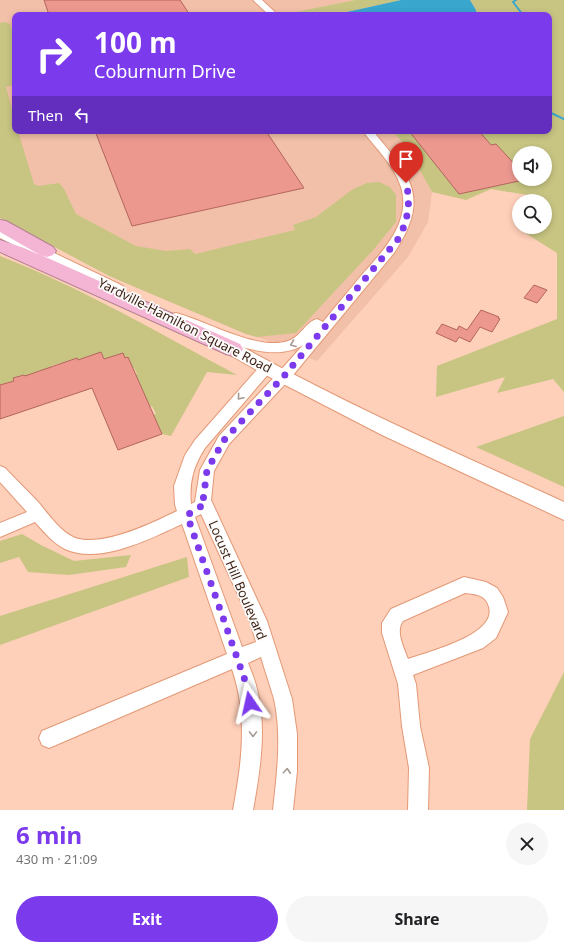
<!DOCTYPE html>
<html lang="en">
<head>
<meta charset="utf-8">
<style>
	body { margin:0; font-family:"Noto Sans",sans-serif; background:#f6f6f6; color:#202124; height:100vh; display:flex; flex-direction:column; font-size:15px; white-space:nowrap }
	* { box-sizing:border-box; margin:0 }
	p { font-size:13px; color:#757577 }
	.icon { flex:none; width:22px; height:22px; fill:none; stroke:currentColor; stroke-width:2; stroke-linecap:round; stroke-linejoin:round }
	.map { position:relative; height:810px; overflow:hidden }
	.panel { display:flex; flex-direction:column; background:#fff; flex:1 }
	.panel>* { flex:none }
	.guide { position:absolute; left:12px; top:12px; width:540px; height:122px; border-radius:8px; box-shadow:0 2px 6px #0003; background:#7c3aed; color:#fff; overflow:hidden }
	.fabs { position:absolute; left:512px; top:146px; display:grid; gap:8px }
	.fabs a { display:grid; place-items:center; width:40px; height:40px; border-radius:50%; background:#fff; box-shadow:0 2px 6px #0003; font-size:20px }
	.pin { position:absolute; display:grid; place-items:center; width:34px; height:34px; color:#fff; margin:-41px -17px; border-radius:50% 50% 50% 0; rotate:-45deg; box-shadow:0 0 4px #0007 }
	.pin .icon { rotate:45deg }
	.me { position:absolute; width:44px; margin:-22px; rotate:349deg; stroke-linejoin:round; filter:drop-shadow(0 0 3px #0008) }
	.turn { display:flex; align-items:center; gap:14px; height:84px; padding:0 16px; font-size:18px }
	.turn .icon { width:52px; height:52px; stroke-width:2.5 }
	.turn b { display:block; font-size:28px; line-height:34px }
	.then { display:flex; align-items:center; height:38px; padding:0 16px; background:#0003; gap:8px; font-size:15px }
	.round { display:grid; place-items:center; flex:none; width:42px; height:42px; border-radius:21px; background:#f6f6f6 }
	.headline { display:flex; align-items:center; justify-content:space-between; height:68px; padding:0 16px }
	h1 { font-size:24px; font-weight:700; line-height:30px; color:#7c3aed }
	.action { display:flex; gap:8px; margin-top:auto; padding:8px 16px }
	.action a { flex:1; height:46px; border-radius:24px; background:#7c3aed; color:#fff; font-size:16px; font-weight:700; line-height:46px; text-align:center }
	.action a+a { background:#f6f6f6; color:#202124 }
	.map>svg:first-child { display:block }
	.built { fill:#f2c0a8 }
	.green { fill:#c8c583; fill-rule:evenodd }
	.water { fill:#39a6cd }
	.lines { fill:none; stroke-linecap:round; stroke-linejoin:round }
	.stream { stroke:#39a6cd; stroke-width:2 }
	.building { fill:#ec988f; stroke:#b3655d }
	.minor-casing { stroke:#e39976; stroke-width:2 }
	.tertiary-casing { stroke:#e39976; stroke-width:2 }
	.motorway-casing { stroke:#b38090; stroke-width:2 }
	.minor { fill:#fff; fill-rule:evenodd }
	.tertiary { fill:#fff; fill-rule:evenodd }
	.motorway { fill:#f4b5d5; fill-rule:evenodd }
	.oneway { stroke:#a69993 }
	.route { stroke:#7c3aed; stroke-width:7; stroke-dasharray:0 12.6 }
	.labels { text-anchor:middle; dominant-baseline:central; stroke-width:3.5; stroke-linejoin:round; paint-order:stroke }
	.street-label { font-size:13px; fill:#3a1d0f; stroke:#fbfbfb }
</style>
</head>
<body>
<div class="map">
<svg width="564" height="810" viewBox="0 0 564 810">
	<rect width="100%" height="100%" fill="#fecfb9"/>
	<!-- built -->
	<path class="built" d="M 0,0 L 355,0 L 290,13 L 291,15 L 15,15 L 15,131 L 392,131 L 406,146 L 432,192 L 428,222 L 408,257 L 317,361 L 266,340 L 246,334 L 133,286 L 0,188 Z"/>
	<!-- green -->
	<g class="green">
		<path d="M 355,0 L 401,0 L 333,15 L 291,15 L 290,13 Z"/>
		<path d="M 470,0 L 564,0 L 564,392 L 553,379 L 497,393 L 505,377 L 436,397 L 437,366 L 557,319 L 557,253 L 517,228 L 519,222 L 519,227 L 545,227 L 545,201 L 526,201 L 527,195 L 491,189 L 466,200 L 432,192 L 406,146 L 392,131 L 549,131 L 549,15 L 476,15 L 476,10 ZM 519,153 L 545,153 L 545,179 L 519,179 Z"/>
		<path d="M 5,22 L 10,24 L 15,40 L 15,85 L 6,87 L 15,120 L 15,131 L 18,131 L 34,184 L 38,186 L 59,183 L 64,189 L 76,214 L 136,246 L 166,251 L 190,249 L 195,254 L 295,230 L 293,225 L 316,217 L 353,189 L 367,183 L 379,182 L 390,187 L 396,195 L 396,222 L 374,249 L 296,333 L 257,337 L 246,334 L 109,276 L 0,218 L 0,23 Z"/>
		<path d="M 0,256 C 82,288 159,333 237,375 L 207,372 L 171,436 L 162,434 L 153,415 L 156,414 L 152,406 L 149,407 L 134,375 L 137,374 L 134,368 L 130,369 L 128,365 L 131,363 L 128,357 L 125,358 L 123,353 L 105,360 L 101,353 L 78,360 L 77,358 L 67,361 L 62,366 L 61,363 L 51,366 L 52,368 L 25,377 L 24,375 L 13,378 L 14,381 L 0,385 Z"/>
		<path d="M 564,416 L 564,487 L 476,447 Z"/>
		<path d="M 22,534 L 41,545 L 74,561 L 131,555 L 126,567 L 69,575 L 28,572 L 19,557 L 0,563 L 0,541 Z"/>
		<path d="M 187,557 L 189,577 L 0,645 L 0,616 Z"/>
		<path d="M 564,672 L 564,810 L 527,810 L 530,739 Z"/>
	</g>
	<!-- water -->
	<path class="water" d="M 401,0 L 470,0 L 476,10 L 476,15 L 333,15 Z"/>
	<g class="lines">
		<!-- stream -->
		<g class="stream">
			<path d="M 516,0 L 513,2 L 523,15"/>
			<path d="M 549,112 L 564,119"/>
		</g>
	</g>
	<!-- building -->
	<g class="building">
		<path d="M 44,0 L 180,0 L 190,15 L 49,15 Z"/>
		<path d="M 95,131 L 266,131 L 304,188 L 132,226 Z"/>
		<path d="M 409,131 L 479,131 L 491,145 L 496,144 L 519,169 L 519,181 L 459,194 Z"/>
		<path d="M 534,285 L 547,290 L 537,303 L 524,298 Z"/>
		<path d="M 481,310 L 499,317 L 498,318 L 500,319 L 492,332 L 480,327 L 470,342 L 459,337 L 456,342 L 436,333 L 442,324 L 457,330 L 459,326 L 467,330 Z"/>
		<path d="M 101,352 L 104,359 L 123,353 L 125,358 L 128,357 L 162,434 L 118,450 L 92,388 L 0,419 L 0,385 L 14,381 L 13,378 L 24,375 L 25,376 L 77,358 L 78,360 Z"/>
	</g>
	<g class="lines">
		<!-- minor casing -->
		<g class="minor-casing">
			<g id="minor">
				<path d="M 253,0 L 262,0 L 278,15 L 269,15 Z"/>
				<path d="M 363,131 L 373,131 C 411,177 431,197 394,253 L 289,380 L 229,444 L 214,471 L 211,500 L 267,621 L 292,699 L 297,734 L 297,771 L 293,810 L 273,810 C 277,773 282,735 274,699 C 270,685 265,671 261,657 L 248,663 C 251,671 255,680 257,689 C 267,728 260,771 253,810 L 233,810 C 242,762 248,716 232,669 L 49,748 L 42,745 L 39,738 L 42,731 L 227,654 L 182,524 C 150,539 99,565 65,549 C 53,543 44,532 35,522 L 0,537 L 0,523 L 27,512 L 0,482 L 0,466 L 5,468 C 16,480 28,491 39,503 C 49,515 59,530 73,537 C 99,549 153,523 177,511 L 175,505 L 174,486 L 185,455 L 195,440 L 261,365 L 266,363 L 271,365 L 273,368 L 271,371 L 205,448 C 193,467 189,482 191,504 L 195,502 L 200,470 L 219,436 L 279,372 L 303,345 C 270,367 204,333 172,320 L 170,317 L 172,314 L 176,313 C 207,321 257,351 288,341 C 301,337 305,322 317,319 L 323,322 C 335,307 348,292 360,277 C 381,253 412,223 401,187 C 394,165 376,149 363,131 ZM 201,514 L 250,621 L 256,642 L 242,647 L 195,517 Z"/>
				<path d="M 464,577 L 486,582 L 497,588 L 503,597 L 508,612 L 496,638 L 483,648 L 413,675 L 416,684 L 420,726 L 429,768 L 428,810 L 408,810 L 409,768 L 402,726 L 398,684 L 382,633 L 382,623 L 391,609 ZM 465,593 C 476,594 486,595 489,607 C 497,635 427,652 408,659 C 404,648 395,631 403,621 Z"/>
			</g>
		</g>
		<!-- tertiary casing -->
		<g class="tertiary-casing">
			<g id="tertiary">
				<path d="M 0,227 L 123,286 L 125,290 L 123,294 L 117,295 L 111,294 L 0,238 Z"/>
				<path d="M 219,335 L 225,337 C 334,399 450,450 564,502 L 564,520 L 382,435 L 260,372 L 213,345 L 211,341 L 213,337 Z"/>
			</g>
		</g>
		<!-- motorway casing -->
		<g class="motorway-casing">
			<path id="motorway" d="M 0,220 L 6,221 L 53,247 L 56,251 L 53,255 L 47,257 L 41,255 L 240,344 L 243,349 L 240,354 L 233,356 L 226,354 L 0,252 L 0,240 L 24,248 L 40,255 L 0,232 Z"/>
		</g>
		<!-- minor -->
		<use href="#minor" class="minor"/>
		<!-- tertiary -->
		<use href="#tertiary" class="tertiary"/>
		<!-- motorway -->
		<use href="#motorway" class="motorway"/>
	</g>
	<!-- one-way arrows -->
	<defs><path id="oneway-chevron" d="M-2-3.5L2.5 0L-2 3.5" fill="none" stroke-width="1.6" stroke-linecap="round" stroke-linejoin="round"/></defs>
	<g class="oneway">
		<use href="#oneway-chevron" transform="translate(293 344) rotate(159)"/>
		<use href="#oneway-chevron" transform="translate(240 397) rotate(131)"/>
		<use href="#oneway-chevron" transform="translate(253 734) rotate(90)"/>
		<use href="#oneway-chevron" transform="translate(287 771) rotate(-86)"/>
	</g>
	<g class="lines">
		<!-- route -->
		<path class="route" d="M 250,703 L 248,689 L 187,515 L 205,504 L 203,501 L 207,470 L 224,440 L 284,376 L 399,238 C 408,219 411,203 406,183"/>
	</g>
	<g class="labels">
		<!-- street labels -->
		<g class="street-label">
			<text transform="translate(185 325) rotate(27)">Yardville-Hamilton Square Road</text>
			<text transform="translate(238 580) rotate(67)">Locust Hill Boulevard</text>
		</g>
	</g>
</svg>
<div class="fabs">
<a><svg class="icon" aria-label="sound" viewBox="0 0 24 24"><path d="M4 9h4l5-4v14l-5-4H4zM17 9q2 3 0 6"/></svg></a>
<a><svg class="icon" aria-label="search" viewBox="0 0 24 24"><circle cx="10" cy="10" r="6"/><path d="M15 15l6 6"/></svg></a>
</div>
<div class="pin" style="left:406px;top:183px;background:#d93025"><svg class="icon" aria-label="arrive" viewBox="0 0 24 24"><path d="M6 21V4h12l-3 4 3 4H6"/></svg></div>
<svg class="me" style="left:250px;top:703px" viewBox="-20 -20 40 40"><path d="M0-17L14 15 0 8-14 15z" fill="#7c3aed" stroke="#fff" stroke-width="4"/></svg>
<div class="guide">
<div class="turn"><svg class="icon" aria-label="right" viewBox="0 0 24 24"><path d="M7 20v-9h11M14 6l5 5-5 5"/></svg><div><b>100 m</b>Coburnurn Drive</div></div>
<div class="then">Then<svg class="icon" aria-label="left" viewBox="0 0 24 24"><path d="M17 20v-9H6M10 6l-5 5 5 5"/></svg></div>
</div>
</div>
<section class="panel">
<div class="headline"><div><h1>6 min</h1><p>430 m · 21:09</p></div><a class="round"><svg class="icon" aria-label="close" viewBox="0 0 24 24"><path d="M6 6l12 12M18 6L6 18"/></svg></a></div>
<div class="action"><a>Exit</a><a>Share</a></div>
</section>
</body>
</html>
